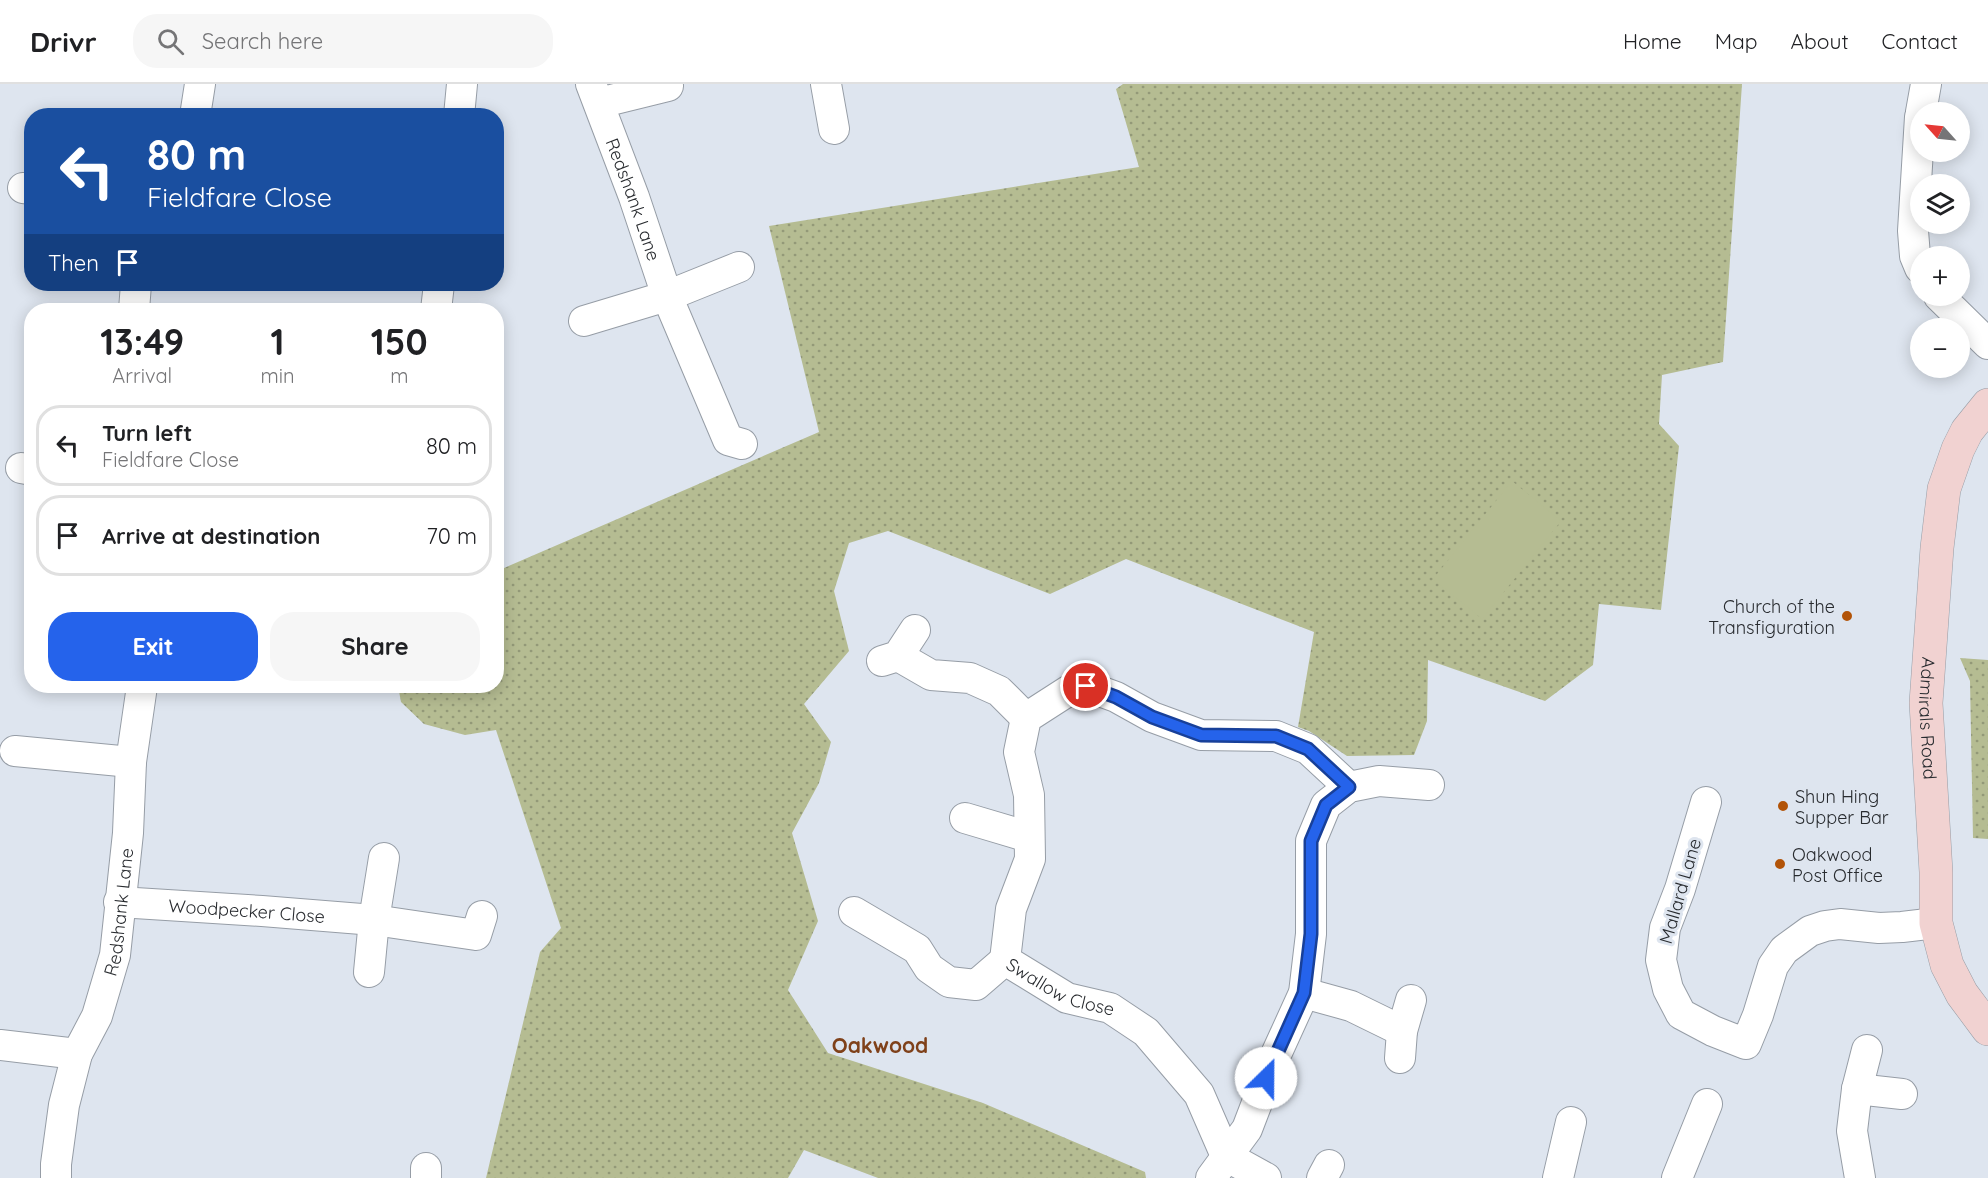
<!DOCTYPE html>
<html lang="en">
<head>
<meta charset="utf-8">
<style>
	body { margin:0; font-family:Quicksand,sans-serif; background:#f6f6f6; color:#202124; height:100vh; display:flex; flex-direction:column; font-size:22px; white-space:nowrap }
	* { box-sizing:border-box; margin:0 }
	p { font-size:20px; color:#757577 }
	.icon { flex:none; width:33px; height:33px; fill:none; stroke:currentColor; stroke-width:2; stroke-linecap:round; stroke-linejoin:round }
	.map { position:relative; flex:1; overflow:hidden }
	.side { position:absolute; left:24px; top:219px; width:480px; height:390px; display:flex; flex-direction:column; background:#fff; border-radius:24px; box-shadow:0 3px 15px #0003 }
	.side>* { flex:none }
	.guide { position:absolute; left:24px; top:24px; width:480px; height:183px; border-radius:24px; box-shadow:0 3px 15px #0003; background:#1a4fa0; color:#fff; overflow:hidden }
	.needle { width:39px; rotate:297deg }
	.tools { position:absolute; left:1910px; top:18px; display:grid; gap:12px }
	.tools a { display:grid; place-items:center; width:60px; height:60px; border-radius:50%; background:#fff; box-shadow:0 3px 15px #0003; font-size:30px }
	.pin { position:absolute; display:grid; place-items:center; width:51px; height:51px; color:#fff; margin:-26px; border:3px solid #fff; border-radius:50%; box-shadow:0 2px 6px #0007 }
	.me { position:absolute; width:66px; margin:-33px; rotate:23deg; stroke-linejoin:round; filter:drop-shadow(0 0 4px #0008) }
	.turn { display:flex; align-items:center; gap:21px; height:126px; padding:0 24px; font-size:27px }
	.turn .icon { width:78px; height:78px; stroke-width:2.5 }
	.turn b { display:block; font-size:42px; line-height:51px }
	.then { display:flex; align-items:center; height:57px; padding:0 24px; background:#0003; gap:12px; font-size:22px }
	.eta { display:flex; justify-content:space-evenly; align-items:center; height:102px; text-align:center }
	.eta b { font-size:36px; font-weight:800; line-height:42px }
	.button { display:flex; gap:12px; margin-top:auto; padding:12px 24px }
	.button a { flex:1; height:69px; border-radius:24px; background:#2563eb; color:#fff; font-size:24px; font-weight:800; line-height:69px; text-align:center }
	.button a+a { background:#f6f6f6; color:#202124 }
	ul { padding:0; list-style:none }
	li { display:flex; align-items:center; gap:18px; height:81px; margin:0 12px 9px; padding:0 12px; border:3px solid #e0e0e0; border-radius:24px }
	li div { flex:1 }
	li b { display:block; font-size:22px }
	li em { font-style:normal }
	header { display:flex; align-items:center; gap:36px; box-sizing:border-box; height:84px; padding:0 30px; background:#fff; border-bottom:2px solid #e0e0e0 }
	header strong { font-size:28px }
	nav { display:flex; gap:33px; margin-inline-start:auto; font-size:21px }
	.search { width:420px; height:54px; background:#f6f6f6; display:flex; align-items:center; gap:15px; box-sizing:border-box; padding:0 21px; border-radius:24px; color:#757577; font-size:22px }
	.map>svg:first-child { display:block }
	.park { fill:url(#park-dots) }
	.garden { fill:#b5bc92 }
	.lines { fill:none; stroke-linecap:round; stroke-linejoin:round }
	.street-casing { stroke:#969da6; stroke-width:32 }
	.secondary-casing { stroke:#969da6; stroke-width:34 }
	.street { stroke:#fff; stroke-width:30 }
	.secondary { stroke:#f1d2d1; stroke-width:33 }
	.route-casing { stroke:#184099; stroke-width:15 }
	.route { stroke:#2563eb; stroke-width:10 }
	.poi-dot { fill:#b25307; stroke:#dee5ef; stroke-width:2 }
	.labels { text-anchor:middle; dominant-baseline:central; stroke-width:6; stroke-linejoin:round; paint-order:stroke }
	.street-label { font-size:18px; fill:#282b2f; stroke:#dee5ef }
	.poi-label { font-size:18px; fill:#282b2f; stroke:#dee5ef; text-anchor:start }
	.quarter-label { font-size:21px; font-weight:bold; fill:#7f411a; stroke:#dee5ef }
</style>
</head>
<body>
<header>
<strong>Drivr</strong>
<div class="search"><svg class="icon" aria-label="search" viewBox="0 0 24 24"><circle cx="10" cy="10" r="6"/><path d="M15 15l6 6"/></svg>Search here</div>
<nav><a>Home</a><a>Map</a><a>About</a><a>Contact</a></nav>
</header>
<div class="map">
<svg width="1988" height="1094" viewBox="0 0 1988 1094">
	<defs>
		<pattern id="park-dots" width="8" height="8" patternUnits="userSpaceOnUse" patternTransform="scale(1.5)"><rect width="8" height="8" fill="#b5bc92"/><path d="M2 2h.1M6 6h.1" fill="none" stroke="#939978" stroke-width="1.8" stroke-linecap="round"/></pattern>
	</defs>
	<rect width="100%" height="100%" fill="#dee5ef"/>
	<!-- park -->
	<g class="park">
		<path d="M 1123,0 L 1742,0 L 1723,278 L 1662,291 L 1659,340 L 1679,362 L 1661,526 L 1599,520 L 1593,581 L 1545,617 L 1428,576 L 1427,637 L 1414,671 L 1347,672 L 1309,647 L 1298,643 L 1314,548 L 1126,475 L 1050,510 L 888,447 L 849,459 L 834,507 L 849,567 L 804,620 L 831,658 L 819,699 L 792,749 L 818,837 L 788,906 L 828,969 L 983,1019 L 1145,1088 L 1146,1094 L 878,1094 L 804,1066 L 788,1094 L 486,1094 L 540,868 L 561,844 L 496,646 L 465,651 L 424,640 L 401,618 L 398,602 L 496,602 L 497,487 L 819,348 L 769,142 L 1139,83 L 1116,5 Z"/>
		<path d="M 1960,574 L 1988,576 L 1988,755 L 1973,754 L 1970,597 Z"/>
	</g>
	<!-- garden -->
	<path class="garden" d="M 1512,397 L 1561,437 L 1482,535 L 1433,495 Z"/>
	<g class="lines">
		<!-- street casing -->
		<g class="street-casing">
			<g id="street">
				<path id="s1" d="M 591,0 L 634,113 L 667,212 L 728,356 L 742,360"/>
				<path d="M 826,0 L 834,45"/>
				<path d="M 599,19 L 668,2"/>
				<path d="M 1921,28 L 1926,0"/>
				<path d="M 195,32 L 200,0"/>
				<path d="M 459,32 L 462,0"/>
				<path d="M 1920,33 L 1913,147 L 1915,172 L 1920,184"/>
				<path d="M 23,104 L 32,105"/>
				<path d="M 1939,212 L 1988,260"/>
				<path d="M 134,226 L 136,200"/>
				<path d="M 436,226 L 439,200"/>
				<path d="M 584,237 L 667,212 L 739,183"/>
				<path d="M 21,384 L 32,386"/>
				<path d="M 898,572 L 931,591 L 970,594 L 999,607 L 1026,634"/>
				<path d="M 882,577 L 898,572 L 915,546"/>
				<path d="M 15,667 L 131,678"/>
				<path d="M 1706,718 L 1680,805 L 1665,844 L 1661,876 L 1668,905 L 1681,930 L 1713,947 L 1746,960 L 1758,931 L 1773,882 L 1784,866 L 1810,847 L 1825,842 L 1840,840 L 1879,844 L 1902,843 L 1936,839"/>
				<path d="M 965,734 L 1029,753"/>
				<path id="s2" d="M 119,818 L 262,827 L 374,836 L 476,851 L 482,832"/>
				<path id="s3" d="M 854,828 L 917,865 L 929,884 L 949,898 L 976,901 L 1005,876 L 1067,914 L 1110,924 L 1146,948 L 1199,1010 L 1226,1072 L 1266,1094"/>
				<path d="M 1005,876 L 1011,825 L 1030,775 L 1029,711 L 1019,668 L 1026,634 L 1068,607 L 1086,602 L 1116,613 L 1152,633 L 1201,651 L 1276,652 L 1308,665 L 1349,703"/>
				<path d="M 369,888 L 374,836 L 384,774"/>
				<path d="M 1304,909 L 1351,922 L 1402,947"/>
				<path d="M 0,961 L 77,970"/>
				<path d="M 1400,974 L 1402,947 L 1411,916"/>
				<path d="M 1857,1005 L 1902,1010"/>
				<path id="s4" d="M 56,1094 L 56,1080 L 64,1021 L 77,970 L 97,932 L 115,871 L 128,749 L 131,678 L 142,602"/>
				<path d="M 426,1094 L 426,1084"/>
				<path d="M 1211,1094 L 1247,1045 L 1273,977 L 1304,909 L 1311,850 L 1311,757 L 1326,721 L 1349,703 L 1379,697 L 1429,701"/>
				<path d="M 1322,1094 L 1329,1081"/>
				<path d="M 1558,1094 L 1571,1038"/>
				<path d="M 1677,1094 L 1707,1020"/>
				<path d="M 1860,1094 L 1852,1047 L 1857,1005 L 1867,966"/>
			</g>
		</g>
		<!-- secondary casing -->
		<g class="secondary-casing">
			<g id="secondary">
				<path id="s5" d="M 1988,321 L 1967,347 L 1958,365 L 1944,405 L 1937,464 L 1926,619 L 1936,788 L 1936,839 L 1947,881 L 1962,910 L 1988,945"/>
			</g>
		</g>
		<!-- street -->
		<use href="#street" class="street"/>
		<!-- secondary -->
		<use href="#secondary" class="secondary"/>
	</g>
	<g class="lines">
		<!-- route casing -->
		<g class="route-casing">
			<path id="route" d="M 1086,602 L 1116,613 L 1152,633 L 1201,651 L 1276,652 L 1308,665 L 1349,703 L 1326,721 L 1311,757 L 1311,850 L 1304,909 L 1266,994"/>
		</g>
		<!-- route -->
		<use href="#route" class="route"/>
	</g>
	<!-- markers -->
	<g class="poi-dot">
		<circle cx="1847" cy="532" r="6"/>
		<circle cx="1783" cy="722" r="6"/>
		<circle cx="1780" cy="780" r="6"/>
	</g>
	<g class="labels">
		<!-- street labels -->
		<g class="street-label">
			<text stroke="none"><textPath href="#s1" startOffset="123">Redshank Lane</textPath></text>
			<text stroke="none"><textPath href="#s5" startOffset="326">Admirals Road</textPath></text>
			<text transform="translate(1680 807) rotate(-74)">Mallard Lane</text>
			<text stroke="none"><textPath href="#s4" startOffset="276">Redshank Lane</textPath></text>
			<text stroke="none"><textPath href="#s2" startOffset="128">Woodpecker Close</textPath></text>
			<text stroke="none"><textPath href="#s3" startOffset="248">Swallow Close</textPath></text>
		</g>
		<!-- poi labels -->
		<g class="poi-label">
			<text x="1835" y="522" text-anchor="end">Church of the<tspan x="1835" dy="21">Transfiguration</tspan></text>
			<text x="1795" y="712">Shun Hing<tspan x="1795" dy="21">Supper Bar</tspan></text>
			<text x="1792" y="770">Oakwood<tspan x="1792" dy="21">Post Office</tspan></text>
		</g>
		<!-- quarter labels -->
		<g class="quarter-label">
			<text x="880" y="961">Oakwood</text>
		</g>
	</g>
</svg>
<div class="tools">
<a><svg class="needle" viewBox="-14 -14 28 28"><path d="M0-13l5 13h-10z" fill="#e53935"/><path d="M0 13l5-13h-10z" fill="#757577"/></svg></a>
<a><svg class="icon" aria-label="layers" viewBox="0 0 24 24"><path d="M12 4l9 5-9 5-9-5zM3 14l9 5 9-5"/></svg></a>
<a>+</a>
<a>−</a>
</div>
<div class="pin" style="left:1086px;top:602px;background:#d93025"><svg class="icon" aria-label="arrive" viewBox="0 0 24 24"><path d="M6 21V4h12l-3 4 3 4H6"/></svg></div>
<svg class="me" style="left:1266px;top:994px" viewBox="-20 -20 40 40"><circle r="19" fill="#fff"/><path d="M0-13L10 11 0 6-10 11z" fill="#2563eb"/></svg>
<div class="guide">
<div class="turn"><svg class="icon" aria-label="left" viewBox="0 0 24 24"><path d="M17 20v-9H6M10 6l-5 5 5 5"/></svg><div><b>80 m</b>Fieldfare Close</div></div>
<div class="then">Then<svg class="icon" aria-label="arrive" viewBox="0 0 24 24"><path d="M6 21V4h12l-3 4 3 4H6"/></svg></div>
</div>
<section class="side">
<div class="eta">
<div><b>13:49</b><p>Arrival</p></div>
<div><b>1</b><p>min</p></div>
<div><b>150</b><p>m</p></div>
</div>
<ul>
<li><svg class="icon" aria-label="left" viewBox="0 0 24 24"><path d="M17 20v-9H6M10 6l-5 5 5 5"/></svg><div><b>Turn left</b><p>Fieldfare Close</p></div><em>80 m</em></li>
<li><svg class="icon" aria-label="arrive" viewBox="0 0 24 24"><path d="M6 21V4h12l-3 4 3 4H6"/></svg><div><b>Arrive at destination</b></div><em>70 m</em></li>
</ul>
<div class="button"><a>Exit</a><a>Share</a></div>
</section>
</div>
</body>
</html>
